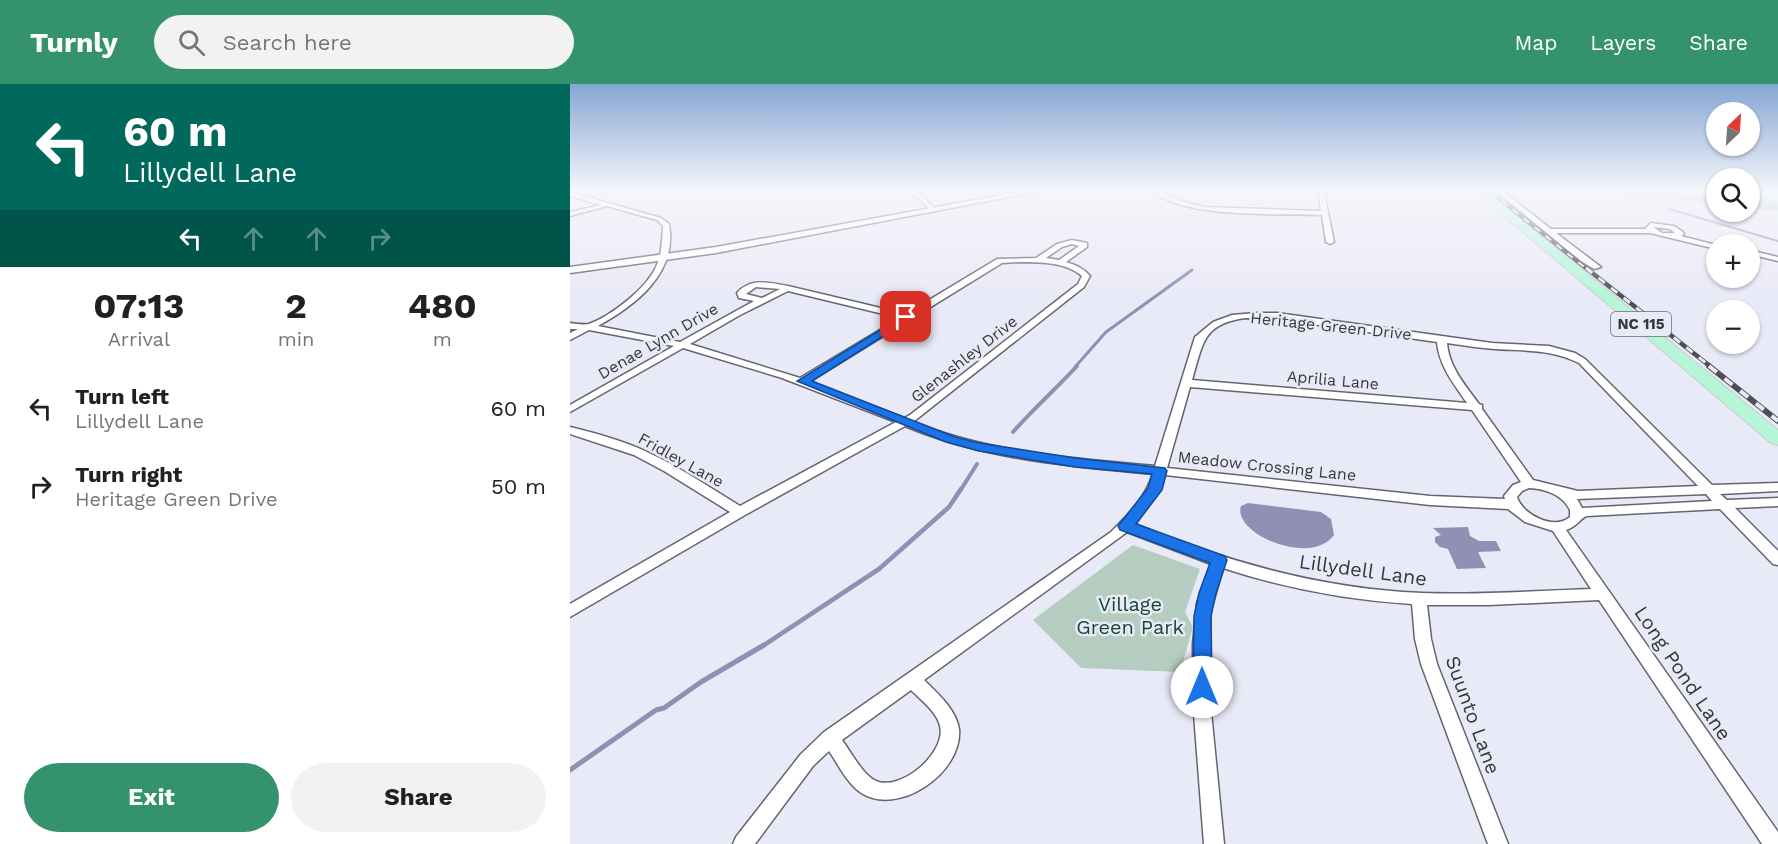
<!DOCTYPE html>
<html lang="en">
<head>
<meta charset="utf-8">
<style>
	body { margin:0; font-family:"Work Sans",sans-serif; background:#f2f2f2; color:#202124; height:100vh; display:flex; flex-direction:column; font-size:22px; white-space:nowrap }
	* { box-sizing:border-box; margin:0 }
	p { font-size:20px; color:#757577 }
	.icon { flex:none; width:33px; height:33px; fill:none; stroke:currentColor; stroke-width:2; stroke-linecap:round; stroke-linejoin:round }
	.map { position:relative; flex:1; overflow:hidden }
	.panel { display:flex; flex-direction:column; background:#fff; width:570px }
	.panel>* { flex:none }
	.top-card { background:#00695c; color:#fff; overflow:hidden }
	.needle { width:39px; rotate:25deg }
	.fabs { position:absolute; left:1136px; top:18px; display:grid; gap:12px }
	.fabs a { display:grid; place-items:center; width:54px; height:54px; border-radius:50%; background:#fff; box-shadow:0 2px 4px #0004; font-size:30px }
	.pin { position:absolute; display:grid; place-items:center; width:51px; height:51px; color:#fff; margin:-26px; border-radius:12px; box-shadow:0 3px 9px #0006 }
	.me { position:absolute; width:66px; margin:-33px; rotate:0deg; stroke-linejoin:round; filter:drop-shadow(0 0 4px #0008) }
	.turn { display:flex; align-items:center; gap:21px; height:126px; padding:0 24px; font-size:27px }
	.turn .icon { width:78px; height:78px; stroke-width:2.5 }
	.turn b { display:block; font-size:42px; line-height:51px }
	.lanes { display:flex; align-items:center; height:57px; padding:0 24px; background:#0003; justify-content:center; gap:30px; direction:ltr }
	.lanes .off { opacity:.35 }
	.eta { display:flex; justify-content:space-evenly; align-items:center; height:102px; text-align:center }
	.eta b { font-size:36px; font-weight:700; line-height:42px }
	.cta { display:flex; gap:12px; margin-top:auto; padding:12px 24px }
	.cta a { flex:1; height:69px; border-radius:36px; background:#34936c; color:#fff; font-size:24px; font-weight:700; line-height:69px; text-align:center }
	.cta a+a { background:#f2f2f2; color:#202124 }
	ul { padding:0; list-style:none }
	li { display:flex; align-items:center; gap:18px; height:78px; padding:0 24px }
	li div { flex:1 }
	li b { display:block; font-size:22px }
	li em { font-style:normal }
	header { display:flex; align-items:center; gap:36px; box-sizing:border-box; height:84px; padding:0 30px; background:#34936c; color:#fff }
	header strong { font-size:28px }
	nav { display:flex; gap:33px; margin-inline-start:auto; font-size:21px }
	.search { width:420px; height:54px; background:#f2f2f2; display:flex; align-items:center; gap:15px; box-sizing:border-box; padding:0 21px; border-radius:33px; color:#757577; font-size:22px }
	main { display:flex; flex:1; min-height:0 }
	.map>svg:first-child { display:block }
	.green { fill:#b5ccc0 }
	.water { fill:#8f90b3 }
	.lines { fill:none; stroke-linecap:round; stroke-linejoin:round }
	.stream-far4 { stroke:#8f90b3; stroke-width:2 }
	.stream-far3 { stroke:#8f90b3; stroke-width:3 }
	.stream-far2 { stroke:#8f90b3; stroke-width:4 }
	.stream-far1 { stroke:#8f90b3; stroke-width:4.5 }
	.stream { stroke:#8f90b3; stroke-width:5 }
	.minor-casing { stroke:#646571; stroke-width:3 }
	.tertiary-casing { stroke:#646571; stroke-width:3 }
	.primary-casing { stroke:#cbcbcc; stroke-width:2 }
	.minor { fill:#fff; fill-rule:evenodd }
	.tertiary { fill:#fff; fill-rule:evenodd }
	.primary { fill:#b5f6d8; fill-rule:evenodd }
	.rail-far2-casing { stroke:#4e4e55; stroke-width:4 }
	.rail-far1-casing { stroke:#4e4e55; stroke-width:4.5 }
	.rail-casing { stroke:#4e4e55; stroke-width:6 }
	.rail-far2 { stroke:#e9eaf7; stroke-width:2; stroke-dasharray:7; stroke-linecap:butt }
	.rail-far1 { stroke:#e9eaf7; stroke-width:3; stroke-dasharray:8; stroke-linecap:butt }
	.rail { stroke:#e9eaf7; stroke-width:4; stroke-dasharray:10; stroke-linecap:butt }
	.route { fill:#1a73e8; stroke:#114b97; stroke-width:1.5 }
	.labels { text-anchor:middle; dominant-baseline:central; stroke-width:5; stroke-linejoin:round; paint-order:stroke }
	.shield { fill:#e9eaf7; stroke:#6c6c74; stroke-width:1.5 }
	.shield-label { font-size:15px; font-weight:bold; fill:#36363c }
	.street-label { font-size:16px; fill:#36363c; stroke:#e9eaf7 }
	.near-street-label { font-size:20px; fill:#36363c; stroke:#e9eaf7 }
	.near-park-label { font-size:20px; fill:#154732; stroke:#e9eaf7 }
</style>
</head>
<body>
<header>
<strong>Turnly</strong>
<div class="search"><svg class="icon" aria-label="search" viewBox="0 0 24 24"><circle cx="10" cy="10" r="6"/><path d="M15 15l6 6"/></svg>Search here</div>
<nav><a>Map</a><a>Layers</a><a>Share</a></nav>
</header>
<main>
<section class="panel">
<div class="top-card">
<div class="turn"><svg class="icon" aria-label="left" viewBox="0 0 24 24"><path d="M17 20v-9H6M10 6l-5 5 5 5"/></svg><div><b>60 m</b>Lillydell Lane</div></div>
<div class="lanes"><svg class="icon" aria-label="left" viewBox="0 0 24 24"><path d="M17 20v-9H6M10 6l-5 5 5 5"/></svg><svg class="icon off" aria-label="ahead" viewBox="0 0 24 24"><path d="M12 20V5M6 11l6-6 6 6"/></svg><svg class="icon off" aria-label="ahead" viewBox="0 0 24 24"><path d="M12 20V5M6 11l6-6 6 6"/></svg><svg class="icon off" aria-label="right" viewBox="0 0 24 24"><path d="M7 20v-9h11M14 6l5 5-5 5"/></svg></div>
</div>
<div class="eta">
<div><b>07:13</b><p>Arrival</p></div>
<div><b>2</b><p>min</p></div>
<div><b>480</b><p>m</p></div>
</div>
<ul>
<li><svg class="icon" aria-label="left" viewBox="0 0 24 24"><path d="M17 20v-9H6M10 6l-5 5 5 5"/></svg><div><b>Turn left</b><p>Lillydell Lane</p></div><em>60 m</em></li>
<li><svg class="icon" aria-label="right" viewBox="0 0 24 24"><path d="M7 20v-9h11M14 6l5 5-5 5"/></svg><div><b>Turn right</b><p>Heritage Green Drive</p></div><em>50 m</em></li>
</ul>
<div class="cta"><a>Exit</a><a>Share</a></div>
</section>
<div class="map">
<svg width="1208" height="760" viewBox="0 0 1208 760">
	<rect width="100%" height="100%" fill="#e9eaf7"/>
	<!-- green -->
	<g class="green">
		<path d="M 1046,108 L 1146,108 L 1146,120 Z"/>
		<path d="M 1179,108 L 1188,108 L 1208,121 L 1208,127 L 1179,124 Z"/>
		<path d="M 563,461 L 630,485 L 615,528 L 623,543 L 610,588 L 511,584 L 463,536 Z"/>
	</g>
	<!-- water -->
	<g class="water">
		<path d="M 678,419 L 751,428 L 761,435 L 764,451 C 741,483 662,450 671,422 Z"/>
		<path d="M 898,443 L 900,452 L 909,457 L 926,457 L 931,467 L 908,468 L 916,484 L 887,485 L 878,465 L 870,463 L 865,458 L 865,453 L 871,451 L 863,444 Z"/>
	</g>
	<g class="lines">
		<!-- stream-far4 -->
		<path class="stream-far4" d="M 1099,125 L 1208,157"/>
		<!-- stream-far3 -->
		<path class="stream-far3" d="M 505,283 L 536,248 L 622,186"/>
		<!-- stream-far2 -->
		<g class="stream-far2">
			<path d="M 443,348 C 463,325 486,305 507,282"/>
			<path d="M 390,407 L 407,380"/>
		</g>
		<!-- stream-far1 -->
		<path class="stream-far1" d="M 191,563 L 309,485 L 379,423 L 391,405"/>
		<!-- stream -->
		<path class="stream" d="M 0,686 L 86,626 L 94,624 L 131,598 L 194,561"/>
		<!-- minor casing -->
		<g class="minor-casing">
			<g id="minor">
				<path d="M 0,108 L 91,134 L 99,140 C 108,189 66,221 28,242 L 110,258 L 184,217 L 169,214 L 167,209 C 181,193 200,199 218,202 L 336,230 L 427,175 L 466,174 L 487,160 L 502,156 L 517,159 L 517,163 L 496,178 C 506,181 513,184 520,192 L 514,203 L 343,338 C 420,369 504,375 585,382 L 625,253 L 643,238 L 662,231 L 686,229 L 707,229 L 922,259 L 979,262 L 1005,269 L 1015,275 L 1142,401 L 1208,399 L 1208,407 L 1150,410 L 1157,416 L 1208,414 L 1208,422 L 1165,424 L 1208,467 L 1208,481 L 1203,480 L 1150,425 L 1017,432 C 1010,434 1007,443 996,446 L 1208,748 L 1208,760 L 1192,760 L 1029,516 L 919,521 L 857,521 L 861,555 L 867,580 L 938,760 L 918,760 L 851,580 L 845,555 L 842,520 C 778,516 714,504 653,484 L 641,526 L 639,560 L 640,617 L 654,760 L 634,760 L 623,617 L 623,560 L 627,519 L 641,480 L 557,448 L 354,596 C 367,609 386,625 389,645 C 393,689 327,734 290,708 C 277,699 268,680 259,667 L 243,682 L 185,760 L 163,760 L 166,753 L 231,670 L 254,648 L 541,448 C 559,430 575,414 583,390 C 499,382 413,375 335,342 L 175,431 L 0,533 L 0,520 L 160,428 L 94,387 L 64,371 L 0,350 L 0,343 C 25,349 51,356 75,367 C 108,382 139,403 170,422 L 326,338 L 212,294 L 113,264 L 0,328 L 0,321 L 104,262 L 19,246 L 0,256 L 0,249 L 8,245 L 0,245 L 0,239 C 6,240 13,241 19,240 C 41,232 76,205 86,183 C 92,170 92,156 93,142 L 87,136 L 37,122 L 0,132 L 0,128 L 31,121 L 0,112 ZM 502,160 L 509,162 L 489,176 L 476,174 L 492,163 ZM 449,178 C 470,178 496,178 512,192 L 508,200 L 340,331 L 334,334 L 239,298 L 432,179 ZM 186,203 L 210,205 L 192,214 L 176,210 ZM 218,207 L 330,234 L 230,294 L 120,260 L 170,231 ZM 675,234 L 707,235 L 867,258 C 869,282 884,300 897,319 L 622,296 C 633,260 632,240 675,234 ZM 877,259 C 893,261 909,264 925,265 C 954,267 981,265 1009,279 L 1128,402 L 1008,407 L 963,396 L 912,325 L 912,321 L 909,320 C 895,301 879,283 877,259 ZM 620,303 L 902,326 L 951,398 L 943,401 L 934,412 L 935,415 L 860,412 L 597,384 ZM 595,391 L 860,421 L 938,425 L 955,438 L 983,447 L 1021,505 C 965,507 908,511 852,509 C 752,505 656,478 565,440 L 590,406 ZM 959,404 C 975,405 992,410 1000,426 L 1000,433 C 984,447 952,430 947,413 L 952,407 ZM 1136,410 L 1142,417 L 1012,424 L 1007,415 ZM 341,606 C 351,616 367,628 370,642 C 377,669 329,710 304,696 C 291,688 281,668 272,656 Z"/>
				<path d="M 342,108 L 348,108 L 365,125 L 365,127 L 361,127 Z"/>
				<path d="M 583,108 L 591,108 L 614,118 L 635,123 L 751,127 L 748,108 L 754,108 L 764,158 L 760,160 L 756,158 L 752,131 C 706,129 620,135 583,108 Z"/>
				<path d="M 927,108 L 934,108 L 981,145 L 1075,145 L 1081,139 L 1104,142 L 1113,148 L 1114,150 L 1111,152 L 1146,161 L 1146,165 L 1080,149 L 986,149 L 1031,183 L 1024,185 L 1011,177 ZM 1083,143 L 1100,145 L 1105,149 L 1092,149 Z"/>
				<path d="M 1179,166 L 1208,173 L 1208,177 L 1179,170 Z"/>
			</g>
		</g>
		<!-- tertiary casing -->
		<g class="tertiary-casing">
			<path id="tertiary" d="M 449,108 L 465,108 L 146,169 L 0,189 L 0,183 L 146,163 Z"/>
		</g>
		<!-- primary casing -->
		<g class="primary-casing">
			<path id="primary" d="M 906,108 L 917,108 L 1208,346 L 1208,361 L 1201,359 Z"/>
		</g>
		<!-- minor -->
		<use href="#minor" class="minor"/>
		<!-- tertiary -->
		<use href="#tertiary" class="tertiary"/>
		<!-- primary -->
		<use href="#primary" class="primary"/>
		<!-- rail-far2 casing -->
		<g class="rail-far2-casing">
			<path id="rail-far2" d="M 921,108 L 1018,186"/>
		</g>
		<!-- rail-far1 casing -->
		<g class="rail-far1-casing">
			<path id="rail-far1" d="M 1016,184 L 1141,283"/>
		</g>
		<!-- rail casing -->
		<g class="rail-casing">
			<path id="rail" d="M 1139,282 L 1208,337"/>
		</g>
		<!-- rail-far2 -->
		<use href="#rail-far2" class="rail-far2"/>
		<!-- rail-far1 -->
		<use href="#rail-far1" class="rail-far1"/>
		<!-- rail -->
		<use href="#rail" class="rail"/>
	</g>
	<!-- sky -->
	<linearGradient id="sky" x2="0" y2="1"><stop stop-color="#84a6d3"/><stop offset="0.5" stop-color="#f5f6fb"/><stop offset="1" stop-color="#f5f6fb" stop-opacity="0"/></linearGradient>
	<rect width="1208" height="214" fill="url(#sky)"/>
	<!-- route -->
	<path class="route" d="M 336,230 L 340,231 L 340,235 L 242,297 L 385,353 L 409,359 L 505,374 L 595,384 L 597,387 L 592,406 L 566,440 L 655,472 L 657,476 L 646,509 L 641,532 L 642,603 L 639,609 L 632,611 L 625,609 L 623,603 L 624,532 L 629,509 L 640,479 L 550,446 L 548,442 L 578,404 L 582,390 L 505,383 L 409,367 L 376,358 L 227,297 Z"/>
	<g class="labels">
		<!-- shield labels -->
		<rect class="shield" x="1041" y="228" width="60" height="24" rx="4.5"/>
		<g class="shield-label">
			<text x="1071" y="240">NC 115</text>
		</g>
		<!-- street labels -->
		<g class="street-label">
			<text transform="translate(761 242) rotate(6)">Heritage Green Drive</text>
			<text transform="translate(88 257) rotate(-30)">Denae Lynn Drive</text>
			<text transform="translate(394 275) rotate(-38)">Glenashley Drive</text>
			<text transform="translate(763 296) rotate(5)">Aprilia Lane</text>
			<text transform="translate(111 376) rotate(29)">Fridley Lane</text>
			<text transform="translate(697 382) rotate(6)">Meadow Crossing Lane</text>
		</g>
		<!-- near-street labels -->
		<g class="near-street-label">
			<text transform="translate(793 486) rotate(8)">Lillydell Lane</text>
			<text transform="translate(1113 589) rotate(56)">Long Pond Lane</text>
			<text transform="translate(903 631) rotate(70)">Suunto Lane</text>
		</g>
		<!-- near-park labels -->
		<g class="near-park-label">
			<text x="560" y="520">Village<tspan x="560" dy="23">Green Park</tspan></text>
		</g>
	</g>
</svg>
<div class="fabs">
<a><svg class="needle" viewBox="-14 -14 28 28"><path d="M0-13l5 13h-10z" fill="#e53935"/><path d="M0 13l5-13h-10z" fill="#757577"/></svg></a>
<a><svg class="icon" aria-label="search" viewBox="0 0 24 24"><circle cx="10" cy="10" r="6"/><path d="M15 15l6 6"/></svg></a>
<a>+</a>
<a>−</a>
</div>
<div class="pin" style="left:336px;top:233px;background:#d93025"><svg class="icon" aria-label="arrive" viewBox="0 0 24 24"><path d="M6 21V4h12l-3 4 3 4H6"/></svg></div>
<svg class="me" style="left:632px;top:603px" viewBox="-20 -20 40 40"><circle r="19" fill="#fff"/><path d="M0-13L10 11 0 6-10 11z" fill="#1a73e8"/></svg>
</div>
</main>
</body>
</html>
